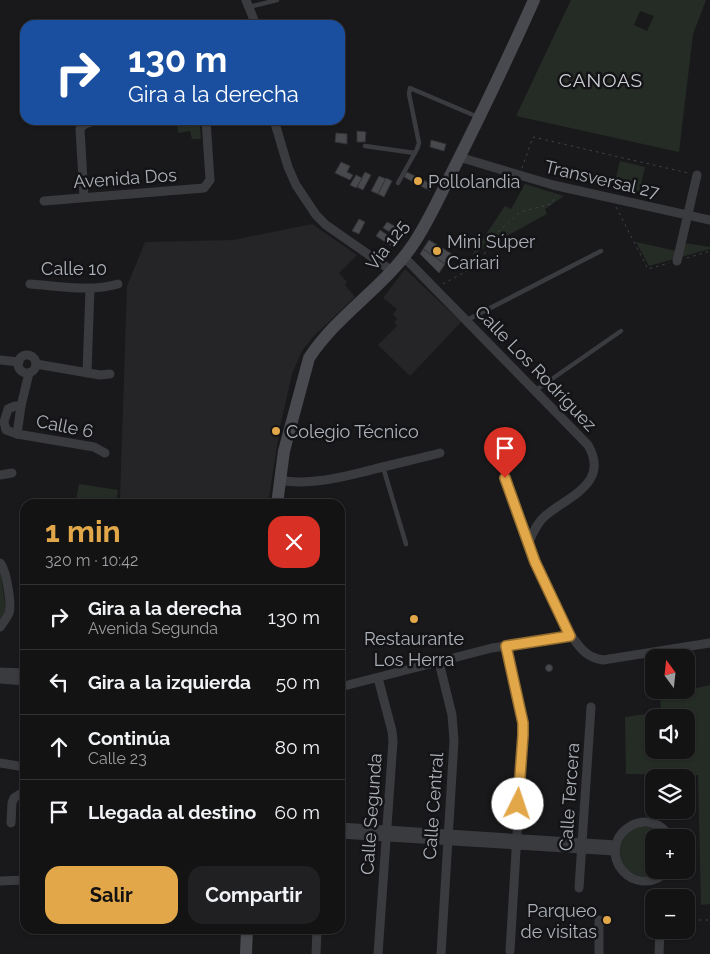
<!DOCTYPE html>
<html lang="es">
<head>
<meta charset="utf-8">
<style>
	body { margin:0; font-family:Raleway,sans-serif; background:#202022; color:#f1f3f6; height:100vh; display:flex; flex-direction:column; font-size:19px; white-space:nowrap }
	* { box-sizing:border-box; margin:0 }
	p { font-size:16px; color:#9d9ea0 }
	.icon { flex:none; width:28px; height:28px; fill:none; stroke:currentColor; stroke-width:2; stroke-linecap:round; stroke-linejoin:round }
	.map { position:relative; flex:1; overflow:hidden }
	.details { position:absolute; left:20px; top:499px; width:325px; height:435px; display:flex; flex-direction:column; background:#131314; border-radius:15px; box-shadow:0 1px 4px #0004,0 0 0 1px #323234 }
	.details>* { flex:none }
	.guide { position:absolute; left:20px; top:20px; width:325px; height:105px; border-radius:15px; box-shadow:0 1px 4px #0004,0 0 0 1px #323234; background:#1a4fa0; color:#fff; overflow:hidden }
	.needle { width:32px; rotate:345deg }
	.fabs { position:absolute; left:645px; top:649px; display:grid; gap:10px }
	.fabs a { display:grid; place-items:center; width:50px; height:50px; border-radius:10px; background:#131314; box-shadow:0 1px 4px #0004,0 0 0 1px #323234; font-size:25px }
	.pin { position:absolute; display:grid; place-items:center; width:42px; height:42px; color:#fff; margin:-51px -21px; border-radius:50% 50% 50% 0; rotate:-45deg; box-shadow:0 0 5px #0007 }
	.pin .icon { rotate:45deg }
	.me { position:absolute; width:55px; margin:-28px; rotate:4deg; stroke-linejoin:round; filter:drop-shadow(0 0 4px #0008) }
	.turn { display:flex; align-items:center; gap:18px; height:105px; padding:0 25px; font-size:22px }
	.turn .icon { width:65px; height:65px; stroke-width:2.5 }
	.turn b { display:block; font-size:35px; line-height:42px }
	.round { display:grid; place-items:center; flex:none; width:52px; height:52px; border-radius:15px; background:#202022 }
	.headline { display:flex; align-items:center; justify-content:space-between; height:85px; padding:0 25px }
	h1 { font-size:30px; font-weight:700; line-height:38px; color:#e2a749 }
	.action { display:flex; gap:10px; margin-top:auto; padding:10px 25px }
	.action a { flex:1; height:58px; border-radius:15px; background:#e2a749; color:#111; font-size:20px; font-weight:700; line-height:58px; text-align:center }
	.action a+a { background:#202022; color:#f1f3f6 }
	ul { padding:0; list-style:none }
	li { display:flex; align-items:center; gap:15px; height:65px; padding:0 25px; border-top:1px solid #323234 }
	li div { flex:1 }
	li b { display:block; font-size:19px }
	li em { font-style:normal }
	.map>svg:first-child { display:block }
	.built { fill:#252528 }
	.green { fill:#252c26; fill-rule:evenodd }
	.building { fill:#48494d; stroke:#333336 }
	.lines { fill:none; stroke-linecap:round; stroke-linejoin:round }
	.path { stroke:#404246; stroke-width:1; stroke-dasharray:2.5 4; stroke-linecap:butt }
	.lane { stroke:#3a3b3f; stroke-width:4.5 }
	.street { stroke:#3a3b3f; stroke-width:9 }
	.secondary { stroke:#484a4f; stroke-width:12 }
	.route-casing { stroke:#936d2f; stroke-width:12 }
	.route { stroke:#e2a749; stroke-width:9 }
	.poi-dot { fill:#e2a749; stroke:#141416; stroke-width:2 }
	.labels { text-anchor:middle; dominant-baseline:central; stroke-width:5; stroke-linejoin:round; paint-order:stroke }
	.street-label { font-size:18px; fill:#acb1b9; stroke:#141416 }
	.poi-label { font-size:18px; fill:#acb1b9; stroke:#141416; text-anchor:start }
	.neighbourhood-label { font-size:19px; letter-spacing:1px; fill:#cdd0d6; stroke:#141416 }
</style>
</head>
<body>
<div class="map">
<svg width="710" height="954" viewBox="0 0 710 954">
	<rect width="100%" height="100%" fill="#19191b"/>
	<!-- built -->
	<g class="built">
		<path d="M 312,224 L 357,255 L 339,273 L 347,282 L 345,285 L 355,297 L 314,336 L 302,351 L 292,374 L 280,427 L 268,504 L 192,504 L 120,498 L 127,286 L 145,242 L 233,240 Z"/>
		<path d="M 405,269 L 461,322 L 410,376 L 378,345 L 397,326 L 394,322 L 397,319 L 393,314 L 397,309 L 383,298 Z"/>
	</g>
	<!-- green -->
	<g class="green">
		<path d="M 571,0 L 706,0 L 693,34 L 679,152 L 516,116 ZM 640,11 L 654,16 L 647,31 L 634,25 Z"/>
		<path d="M 194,120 C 202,123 200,131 201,139 L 192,139 L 190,131 L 178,133 L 177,122 Z"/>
		<path d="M 620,161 L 645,167 L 639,192 L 614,186 Z"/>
		<path d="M 525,184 L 564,196 L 545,209 L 547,214 L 472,255 L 505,206 L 511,209 Z"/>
		<path d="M 636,242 L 676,251 L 678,242 L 710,247 L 710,249 L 649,266 Z"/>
		<path d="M 79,484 L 118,490 L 116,504 L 92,504 L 76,500 Z"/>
		<path d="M 0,568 L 6,610 L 0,620 Z"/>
		<path d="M 710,685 L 710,904 L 701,905 L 698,775 L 626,774 L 625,717 L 661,712 L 660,690 L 683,691 ZM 654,718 L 686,718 L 686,750 L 654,750 Z"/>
		<path d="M 640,826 L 657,828 L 667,837 L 654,838 L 654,870 L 663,870 C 631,892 605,851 626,834 C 630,830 636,828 640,826 Z"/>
	</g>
	<!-- building -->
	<g class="building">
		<path d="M 357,131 L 366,132 L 365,142 L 357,142 Z"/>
		<path d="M 336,133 L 347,134 L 347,144 L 335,142 Z"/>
		<path d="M 431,140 L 446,144 L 444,151 L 430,147 Z"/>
		<path d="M 341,162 L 350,166 L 347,172 L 353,175 L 350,180 L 335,173 Z"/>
		<path d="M 365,172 L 371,175 L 363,190 L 357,187 Z"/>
		<path d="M 407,172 L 433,185 L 430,191 L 404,177 Z"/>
		<path d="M 356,175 L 362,178 L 356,188 L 350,185 Z"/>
		<path d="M 379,176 L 386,179 L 378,194 L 371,191 Z"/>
		<path d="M 386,178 L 392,181 L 384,197 L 378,194 Z"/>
		<path d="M 359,219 L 365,222 L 359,234 L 352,231 Z"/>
		<path d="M 387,222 L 406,232 L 402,239 L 383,228 Z"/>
		<path d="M 380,230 L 396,241 L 393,247 L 376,236 Z"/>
		<path d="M 429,240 L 452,254 L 445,264 L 423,249 Z"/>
		<path d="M 423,249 L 445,264 L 439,273 L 420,254 Z"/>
		<circle cx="549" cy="668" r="3.5"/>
	</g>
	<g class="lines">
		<!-- path -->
		<g class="path">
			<path d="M 522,168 L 533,137 L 688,173"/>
			<path d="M 616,207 L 648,269 L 669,263"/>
			<path d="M 687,258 L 710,251"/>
			<path d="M 443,284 L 474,267 L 482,258 L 497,233 L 520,212 L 551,204 L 557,195"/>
			<path d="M 270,430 L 276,431"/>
			<path d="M 686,920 L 710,920"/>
		</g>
		<!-- lane -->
		<g class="lane">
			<path d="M 249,7 L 277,0"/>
			<path d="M 365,146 L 415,153"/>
			<path d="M 398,183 L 417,149 L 419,143 L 409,94 L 410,88 L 478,117"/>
			<path d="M 467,320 L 601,251"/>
			<path d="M 536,390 L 621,331"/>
			<path d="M 499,462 L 528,540"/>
			<path d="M 383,467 L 406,544"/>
		</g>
		<!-- street -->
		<g class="street">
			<path d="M 246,0 L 256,25"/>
			<path d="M 274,120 L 288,167 L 296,185 L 316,215 L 326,225 L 392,271"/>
			<path d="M 459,157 L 553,185 L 710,220"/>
			<path d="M 84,197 L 80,129 C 86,118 107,121 118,120"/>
			<path d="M 44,201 L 204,188 L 210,180 L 206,120"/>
			<path d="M 404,257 L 588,445 C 610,483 569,496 545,516 C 537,523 533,532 529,542 C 538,570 564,635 586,653 C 591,657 597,659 603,660 L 710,643"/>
			<path d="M 677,261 L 697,175"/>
			<path d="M 30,284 C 59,286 90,292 118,284"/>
			<circle cx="27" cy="364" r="9"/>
			<path d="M 0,360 L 19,362"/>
			<path d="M 36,364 L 100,375 L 110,374"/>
			<path d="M 87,373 L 90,288"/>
			<path d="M 21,406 L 15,406 L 8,409 L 4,422 L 6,430 L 17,434 L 94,447 L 105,453"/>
			<path d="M 17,434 L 21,406 L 29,373"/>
			<path d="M 0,475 L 12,473"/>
			<path d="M 279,480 C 310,486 341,477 371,470 C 394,464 417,459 440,453"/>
			<path d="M 0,563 C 6,568 12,605 9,613 C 7,618 3,623 0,627"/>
			<path d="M 506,646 L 523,723 L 523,735 L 510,951"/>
			<path d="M 439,662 L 452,715 L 454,741 L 441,954"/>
			<path d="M 0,672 L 25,673"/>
			<path d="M 378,678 L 392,731 L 393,741 L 378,954"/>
			<path d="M 0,679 L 25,681"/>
			<path d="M 340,687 L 492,648 L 570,636"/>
			<path d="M 0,763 L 25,767"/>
			<path d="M 11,823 L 12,803 L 14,798 L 20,794 L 25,794"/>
			<path d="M 340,827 L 616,845"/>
			<path d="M 340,834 L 615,851"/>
			<path d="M 668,870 C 660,879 649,883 637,880 C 629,878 623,872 619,866 C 601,832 650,803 671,838"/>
			<path d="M 0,881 L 25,880"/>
			<path d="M 579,888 L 591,707"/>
			<path d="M 599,920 L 599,954"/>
			<path d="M 316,954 L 317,929"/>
			<path d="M 659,954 L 660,930"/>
		</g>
		<!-- secondary -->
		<g class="secondary">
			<path d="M 277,504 L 284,451 L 309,358 C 337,315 383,288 412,246 C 428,223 439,197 452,172 C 481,115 508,58 534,0"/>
			<path d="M 246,954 L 247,929"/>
		</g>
	</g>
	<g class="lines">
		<!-- route casing -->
		<g class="route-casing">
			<path id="route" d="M 505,478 L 535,562 L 570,636 L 506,646 L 523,723 L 523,735 L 518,804"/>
		</g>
		<!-- route -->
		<use href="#route" class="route"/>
	</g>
	<!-- markers -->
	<g class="poi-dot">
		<circle cx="418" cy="181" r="5"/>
		<circle cx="437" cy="251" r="5"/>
		<circle cx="276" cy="431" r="5"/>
		<circle cx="414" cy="619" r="5"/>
		<circle cx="607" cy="920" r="5"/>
	</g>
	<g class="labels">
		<!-- street labels -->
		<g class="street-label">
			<text transform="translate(125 178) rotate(-4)">Avenida Dos</text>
			<text transform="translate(602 179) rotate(13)">Transversal 27</text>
			<text transform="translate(387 245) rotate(-53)">Vía 125</text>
			<text x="74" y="268">Calle 10</text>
			<text transform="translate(536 368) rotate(46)">Calle Los Rodríguez</text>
			<text transform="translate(65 426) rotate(11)">Calle 6</text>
			<text transform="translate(569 797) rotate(-86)">Calle Tercera</text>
			<text transform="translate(433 806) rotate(-86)">Calle Central</text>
			<text transform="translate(371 814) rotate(-86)">Calle Segunda</text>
		</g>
		<!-- poi labels -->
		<g class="poi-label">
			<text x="428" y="181">Pollolandia</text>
			<text x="447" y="241">Mini Súper<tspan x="447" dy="21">Cariari</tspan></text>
			<text x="286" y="431">Colegio Técnico</text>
			<text x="414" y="638" text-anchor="middle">Restaurante<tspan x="414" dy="21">Los Herra</tspan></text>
			<text x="597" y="910" text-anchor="end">Parqueo<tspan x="597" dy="21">de visitas</tspan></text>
		</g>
		<!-- neighbourhood labels -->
		<g class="neighbourhood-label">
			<text x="601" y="80">CANOAS</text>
		</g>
	</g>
</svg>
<div class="fabs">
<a><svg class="needle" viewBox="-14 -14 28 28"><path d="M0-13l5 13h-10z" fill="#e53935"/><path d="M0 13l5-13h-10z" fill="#9d9ea0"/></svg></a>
<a><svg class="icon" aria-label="sound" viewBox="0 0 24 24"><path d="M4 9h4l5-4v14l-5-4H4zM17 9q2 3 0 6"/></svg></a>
<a><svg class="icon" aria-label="layers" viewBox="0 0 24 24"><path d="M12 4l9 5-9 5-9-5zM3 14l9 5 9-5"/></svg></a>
<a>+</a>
<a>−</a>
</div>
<div class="pin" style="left:505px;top:478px;background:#d93025"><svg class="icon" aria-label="arrive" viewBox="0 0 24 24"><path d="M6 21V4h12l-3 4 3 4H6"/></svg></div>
<svg class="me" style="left:518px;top:804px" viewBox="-20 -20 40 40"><circle r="19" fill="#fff"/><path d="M0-13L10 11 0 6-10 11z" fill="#e2a749"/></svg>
<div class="guide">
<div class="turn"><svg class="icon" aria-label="right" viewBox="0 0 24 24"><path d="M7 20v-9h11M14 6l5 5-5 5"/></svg><div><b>130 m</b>Gira a la derecha</div></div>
</div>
<section class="details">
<div class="headline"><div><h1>1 min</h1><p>320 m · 10:42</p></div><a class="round" style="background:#d93025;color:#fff"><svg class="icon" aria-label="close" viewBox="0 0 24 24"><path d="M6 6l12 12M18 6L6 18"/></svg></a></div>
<ul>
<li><svg class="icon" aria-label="right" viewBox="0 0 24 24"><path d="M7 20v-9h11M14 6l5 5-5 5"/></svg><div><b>Gira a la derecha</b><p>Avenida Segunda</p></div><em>130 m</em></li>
<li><svg class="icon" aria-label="left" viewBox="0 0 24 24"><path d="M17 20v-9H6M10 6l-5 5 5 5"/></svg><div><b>Gira a la izquierda</b></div><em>50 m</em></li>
<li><svg class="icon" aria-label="ahead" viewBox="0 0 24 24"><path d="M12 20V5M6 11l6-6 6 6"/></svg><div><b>Continúa</b><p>Calle 23</p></div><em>80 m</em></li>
<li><svg class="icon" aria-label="arrive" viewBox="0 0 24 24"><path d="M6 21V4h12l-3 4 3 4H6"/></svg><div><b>Llegada al destino</b></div><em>60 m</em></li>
</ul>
<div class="action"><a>Salir</a><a>Compartir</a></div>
</section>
</div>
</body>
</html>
